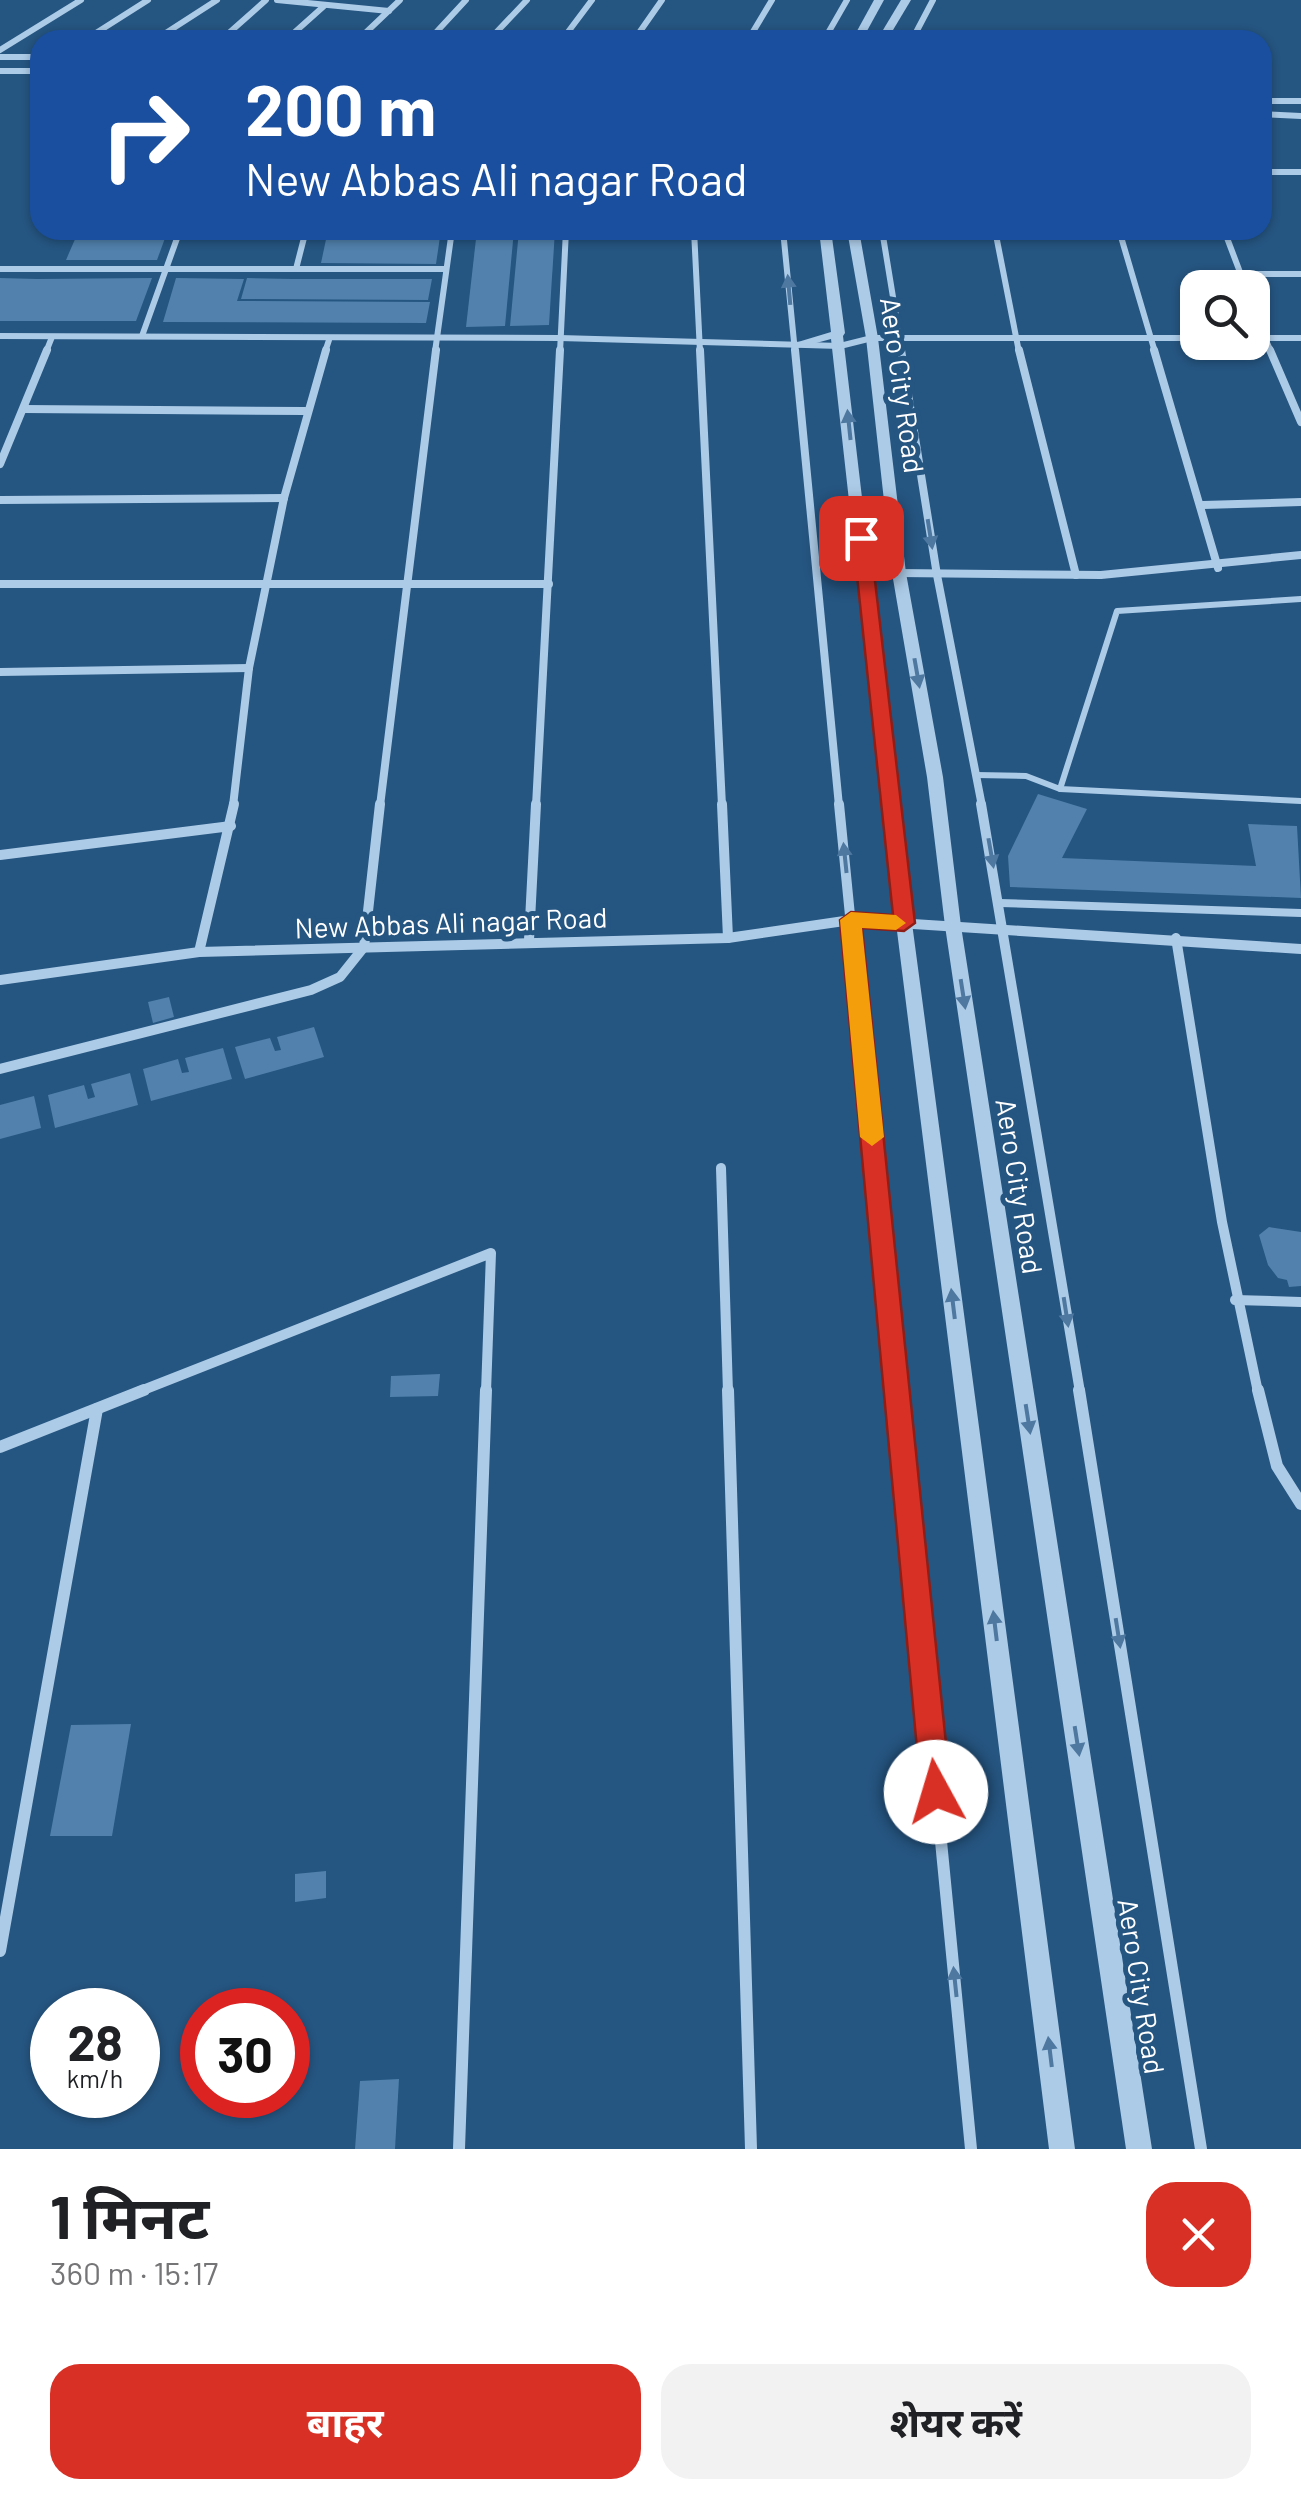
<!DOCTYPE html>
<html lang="hi">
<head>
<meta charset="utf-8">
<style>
	body { margin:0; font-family:Barlow,"Noto Sans Devanagari",sans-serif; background:#f2f2f2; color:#202124; height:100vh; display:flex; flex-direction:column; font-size:38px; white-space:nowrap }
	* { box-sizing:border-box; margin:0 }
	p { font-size:32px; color:#757577 }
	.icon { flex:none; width:55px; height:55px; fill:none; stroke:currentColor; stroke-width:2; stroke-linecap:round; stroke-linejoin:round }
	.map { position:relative; height:2149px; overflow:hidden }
	.details { display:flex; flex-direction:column; background:#fff; flex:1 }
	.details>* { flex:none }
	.top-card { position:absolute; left:30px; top:30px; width:1242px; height:210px; border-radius:30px; box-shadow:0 2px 8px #0004; background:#1a4fa0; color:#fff; overflow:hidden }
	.buttons { position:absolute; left:1180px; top:270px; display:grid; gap:20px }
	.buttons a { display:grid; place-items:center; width:90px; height:90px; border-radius:20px; background:#fff; box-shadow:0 2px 8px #0004; font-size:50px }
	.speed { position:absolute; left:30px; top:1988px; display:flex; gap:20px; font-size:50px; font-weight:700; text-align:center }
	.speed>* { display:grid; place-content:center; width:130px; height:130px; border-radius:50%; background:#fff; box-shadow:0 2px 8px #0004; line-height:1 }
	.speed small { font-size:25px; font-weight:400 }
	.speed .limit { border:15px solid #d22; background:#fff; color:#111 }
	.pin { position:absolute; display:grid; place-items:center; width:85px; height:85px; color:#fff; margin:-42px; border-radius:20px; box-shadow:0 5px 15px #0006 }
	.me { position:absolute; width:110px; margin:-55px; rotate:354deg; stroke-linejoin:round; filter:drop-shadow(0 0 8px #0008) }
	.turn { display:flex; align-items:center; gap:35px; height:210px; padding:0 50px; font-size:45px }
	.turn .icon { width:130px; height:130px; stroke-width:2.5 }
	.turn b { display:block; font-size:70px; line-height:85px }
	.round { display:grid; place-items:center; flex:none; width:105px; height:105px; border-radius:30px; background:#f2f2f2 }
	.head { display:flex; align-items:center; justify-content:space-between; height:170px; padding:0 50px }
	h1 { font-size:60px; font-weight:700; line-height:75px }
	.cta { display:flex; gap:20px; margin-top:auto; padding:20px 50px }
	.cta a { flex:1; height:115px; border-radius:30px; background:#d93025; color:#fff; font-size:40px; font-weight:700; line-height:115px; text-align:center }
	.cta a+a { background:#f2f2f2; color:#202124 }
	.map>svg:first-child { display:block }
	.building { fill:#5181ac }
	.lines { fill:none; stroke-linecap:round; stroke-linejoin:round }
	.service-far1 { stroke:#accbe7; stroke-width:6 }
	.service { stroke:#accbe7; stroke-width:8 }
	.minor-far3 { stroke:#accbe7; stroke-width:6 }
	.minor-far2 { stroke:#accbe7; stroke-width:8 }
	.minor-far1 { stroke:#accbe7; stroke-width:10 }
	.minor { stroke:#accbe7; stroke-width:12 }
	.tertiary { fill:#accbe7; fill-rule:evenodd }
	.oneway { fill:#4e78a0 }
	.route { fill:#d93025; stroke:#8d1f18; stroke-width:2.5 }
	.slow { fill:#f59e0b }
	.labels { text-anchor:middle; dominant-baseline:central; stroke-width:10; stroke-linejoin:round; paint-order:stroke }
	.street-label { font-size:28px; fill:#fff; stroke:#255581 }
</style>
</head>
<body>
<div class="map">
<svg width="1301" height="2149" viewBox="0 0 1301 2149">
	<rect width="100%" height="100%" fill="#255581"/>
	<!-- building -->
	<g class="building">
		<path d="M 79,230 L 168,230 L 157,260 L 66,260 Z"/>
		<path d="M 328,230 L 441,230 L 436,264 L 321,263 Z"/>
		<path d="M 477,230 L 514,230 L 505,326 L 466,327 Z"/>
		<path d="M 519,230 L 555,230 L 549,325 L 510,326 Z"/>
		<path d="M 0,278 L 37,279 L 152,278 L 136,321 L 0,321 Z"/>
		<path d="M 176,278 L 244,279 L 237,301 L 430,302 L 426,323 L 163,322 Z"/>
		<path d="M 247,278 L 292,279 L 432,279 L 428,300 L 241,299 Z"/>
		<path d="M 1038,794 L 1087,809 L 1062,858 L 1256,866 L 1248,824 L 1297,826 L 1301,898 L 1010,887 L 1008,856 Z"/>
		<path d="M 169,997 L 174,1017 L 153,1023 L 148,1002 Z"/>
		<path d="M 314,1027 L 324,1057 L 245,1079 L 235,1047 L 270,1038 L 275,1051 L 281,1050 L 277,1037 Z"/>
		<path d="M 223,1048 L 232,1079 L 151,1101 L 143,1069 L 178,1059 L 182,1073 L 189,1072 L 185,1058 Z"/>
		<path d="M 130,1073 L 138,1105 L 55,1128 L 48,1095 L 84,1085 L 88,1099 L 95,1097 L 91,1084 Z"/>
		<path d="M 34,1096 L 41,1128 L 0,1139 L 0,1105 Z"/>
		<path d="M 1269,1227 L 1301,1232 L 1301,1286 L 1289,1287 L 1287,1280 L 1278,1278 L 1268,1265 L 1259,1235 Z"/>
		<path d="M 440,1374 L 438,1396 L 390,1397 L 391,1376 Z"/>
		<path d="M 131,1724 L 112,1836 L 50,1836 L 71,1725 Z"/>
		<path d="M 326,1871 L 326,1898 L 295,1902 L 295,1874 Z"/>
		<path d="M 399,2079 L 395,2149 L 355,2149 L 360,2081 Z"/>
	</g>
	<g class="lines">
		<!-- service-far1 -->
		<g class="service-far1">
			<path d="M 976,775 L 1026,776 L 1060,789 L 1301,801"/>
			<path d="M 1060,789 L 1117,611 L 1301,599"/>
		</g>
		<!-- service -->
		<path class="service" d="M 1000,903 L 1301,913"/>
		<!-- minor-far3 -->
		<g class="minor-far3">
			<path d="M 277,0 L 389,11"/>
			<path d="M 85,40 L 148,0"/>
			<path d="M 155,40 L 217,0"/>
			<path d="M 221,40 L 266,0"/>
			<path d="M 286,40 L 324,6"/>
			<path d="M 358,40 L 400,0"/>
			<path d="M 429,40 L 466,0"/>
			<path d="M 489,40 L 527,0"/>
			<path d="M 562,40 L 592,0"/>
			<path d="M 634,40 L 662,0"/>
			<path d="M 748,40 L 772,0"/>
			<path d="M 824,40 L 847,0"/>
			<path d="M 912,40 L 933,0"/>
			<path d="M 0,50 L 81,0"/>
			<path d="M 0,57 L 40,57"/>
			<path d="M 0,71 L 40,71"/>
			<path d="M 1262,101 L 1301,101"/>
			<path d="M 1262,114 L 1301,116"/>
			<path d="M 1262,172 L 1301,172"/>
			<path d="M 694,230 L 700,352"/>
			<path d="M 783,230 L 795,352"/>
			<path d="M 882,230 L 902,352"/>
			<path d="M 995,230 L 1019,352"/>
			<path d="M 1119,230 L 1155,352"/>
			<path d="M 1224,230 L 1246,288"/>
			<path d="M 0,269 L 446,269"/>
			<path d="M 296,269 L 306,230"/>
			<path d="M 1241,274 L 1301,274"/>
			<path d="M 1252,307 L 1271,352"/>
			<path d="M 0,336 L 560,338 L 840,346 L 872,338 L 1198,338"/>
			<path d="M 142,336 L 180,230"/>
			<path d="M 1252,338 L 1301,338"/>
			<path d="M 46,352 L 52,337"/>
			<path d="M 325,352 L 329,340"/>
			<path d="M 435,352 L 452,230"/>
			<path d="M 560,352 L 566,230"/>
		</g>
		<!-- minor-far2 -->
		<g class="minor-far2">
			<path d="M 700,350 L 722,806"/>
			<path d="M 795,350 L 839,806"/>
			<path d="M 901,350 L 937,575 L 982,806"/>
			<path d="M 1019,350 L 1076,575"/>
			<path d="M 1154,350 L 1218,568"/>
			<path d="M 1270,350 L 1301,422"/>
			<path d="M 24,409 L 305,411"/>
			<path d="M 0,464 L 47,350"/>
			<path d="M 0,500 L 284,498"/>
			<path d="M 1203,505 L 1301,502"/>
			<path d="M 899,573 L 1101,575 L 1301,555"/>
			<path d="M 0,584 L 549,584"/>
			<path d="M 0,672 L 249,668"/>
			<path d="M 233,806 L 249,668 L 284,498 L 326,350"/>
			<path d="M 380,806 L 436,350"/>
			<path d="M 536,806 L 560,350"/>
		</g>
		<!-- minor-far1 -->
		<g class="minor-far1">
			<path d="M 722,804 L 728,938"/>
			<path d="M 839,804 L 897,1392"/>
			<path d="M 981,804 L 1080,1392"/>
			<path d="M 0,855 L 231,826"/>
			<path d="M 1176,938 L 1222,1222 L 1258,1392"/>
			<path d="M 529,940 L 536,804"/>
			<path d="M 199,952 L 234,804"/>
			<path d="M 0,980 L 199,952 L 728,938 L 851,920 L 1301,949"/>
			<path d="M 0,1069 L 311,990 L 340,977 L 364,947 L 380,804"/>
			<path d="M 721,1168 L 728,1392"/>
			<path d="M 1235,1300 L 1301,1302"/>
			<path d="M 138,1392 L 491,1253 L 486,1392"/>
		</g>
		<!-- minor -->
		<g class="minor">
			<path d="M 728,1390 L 751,2149"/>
			<path d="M 897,1390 L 971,2149"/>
			<path d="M 1079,1390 L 1201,2149"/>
			<path d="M 1258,1390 L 1277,1466 L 1301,1504"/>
			<path d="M 0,1447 L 144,1390"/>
			<path d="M 0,1951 L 97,1409"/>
			<path d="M 459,2149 L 486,1390"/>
		</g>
		<!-- tertiary -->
		<g class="tertiary">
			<path d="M 874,0 L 884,0 L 862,40 L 852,40 Z"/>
			<path d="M 901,0 L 911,0 L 887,40 L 877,40 Z"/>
			<path d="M 819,230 L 831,230 L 845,333 L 843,336 L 912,923 L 1075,2149 L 1049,2149 L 896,923 L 831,339 L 794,349 L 788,345 L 831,332 Z"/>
			<path d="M 847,230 L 859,230 L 878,338 L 906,573 L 943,777 L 961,926 L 1152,2149 L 1126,2149 L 945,926 L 927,777 L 892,573 L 866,338 Z"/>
		</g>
	</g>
	<!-- one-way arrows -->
	<defs><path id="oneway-solid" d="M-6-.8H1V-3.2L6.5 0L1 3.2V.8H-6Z" transform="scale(2.5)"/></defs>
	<g class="oneway">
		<use href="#oneway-solid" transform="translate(789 290) rotate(-95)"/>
		<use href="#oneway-solid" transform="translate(849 425) rotate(-96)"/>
		<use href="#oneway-solid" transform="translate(930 534) rotate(81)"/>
		<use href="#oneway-solid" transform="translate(917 673) rotate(80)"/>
		<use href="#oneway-solid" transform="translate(991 853) rotate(80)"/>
		<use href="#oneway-solid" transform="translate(845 858) rotate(-96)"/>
		<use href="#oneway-solid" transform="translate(963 994) rotate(81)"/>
		<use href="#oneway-solid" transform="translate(953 1304) rotate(-97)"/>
		<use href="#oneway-solid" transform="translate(1066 1312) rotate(81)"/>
		<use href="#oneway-solid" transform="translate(1028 1419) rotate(81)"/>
		<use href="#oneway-solid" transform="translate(995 1626) rotate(-97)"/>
		<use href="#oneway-solid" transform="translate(1118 1633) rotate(81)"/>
		<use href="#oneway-solid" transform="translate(1077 1741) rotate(81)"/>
		<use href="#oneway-solid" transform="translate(955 1982) rotate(-96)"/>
		<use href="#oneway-solid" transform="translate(1050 2052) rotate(-97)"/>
	</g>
	<!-- route -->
	<path class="route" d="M 861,533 L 870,538 L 915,923 L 904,931 L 862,928 L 951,1792 L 947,1803 L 936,1807 L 926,1803 L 921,1792 L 840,920 L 851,912 L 893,915 L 853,538 Z"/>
	<!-- slow -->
	<path class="slow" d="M 851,912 L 896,915 L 906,923 L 896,930 L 862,928 L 884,1137 L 872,1146 L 860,1137 L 840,920 Z"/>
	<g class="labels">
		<!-- street labels -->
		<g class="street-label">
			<text transform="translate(903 385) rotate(82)">Aero City Road</text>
			<text transform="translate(451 922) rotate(-2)">New Abbas Ali nagar Road</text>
			<text transform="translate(1020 1186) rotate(81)">Aero City Road</text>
			<text transform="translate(1142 1986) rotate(81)">Aero City Road</text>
		</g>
	</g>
</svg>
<div class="buttons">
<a><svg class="icon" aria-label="search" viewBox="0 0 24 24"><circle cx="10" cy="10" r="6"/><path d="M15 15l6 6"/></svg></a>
</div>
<div class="speed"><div>28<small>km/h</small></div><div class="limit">30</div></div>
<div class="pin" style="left:861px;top:538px;background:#d93025"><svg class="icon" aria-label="arrive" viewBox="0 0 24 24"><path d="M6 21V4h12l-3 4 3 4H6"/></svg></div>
<svg class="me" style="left:936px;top:1792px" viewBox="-20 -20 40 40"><circle r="19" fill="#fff"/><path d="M0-13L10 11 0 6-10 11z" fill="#d93025"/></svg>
<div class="top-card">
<div class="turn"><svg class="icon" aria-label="right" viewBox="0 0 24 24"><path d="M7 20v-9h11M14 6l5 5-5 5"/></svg><div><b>200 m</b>New Abbas Ali nagar Road</div></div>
</div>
</div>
<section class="details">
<div class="head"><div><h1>1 मिनट</h1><p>360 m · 15:17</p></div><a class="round" style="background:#d93025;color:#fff"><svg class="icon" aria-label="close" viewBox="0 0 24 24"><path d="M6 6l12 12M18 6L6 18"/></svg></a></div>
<div class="cta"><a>बाहर</a><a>शेयर करें</a></div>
</section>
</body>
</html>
